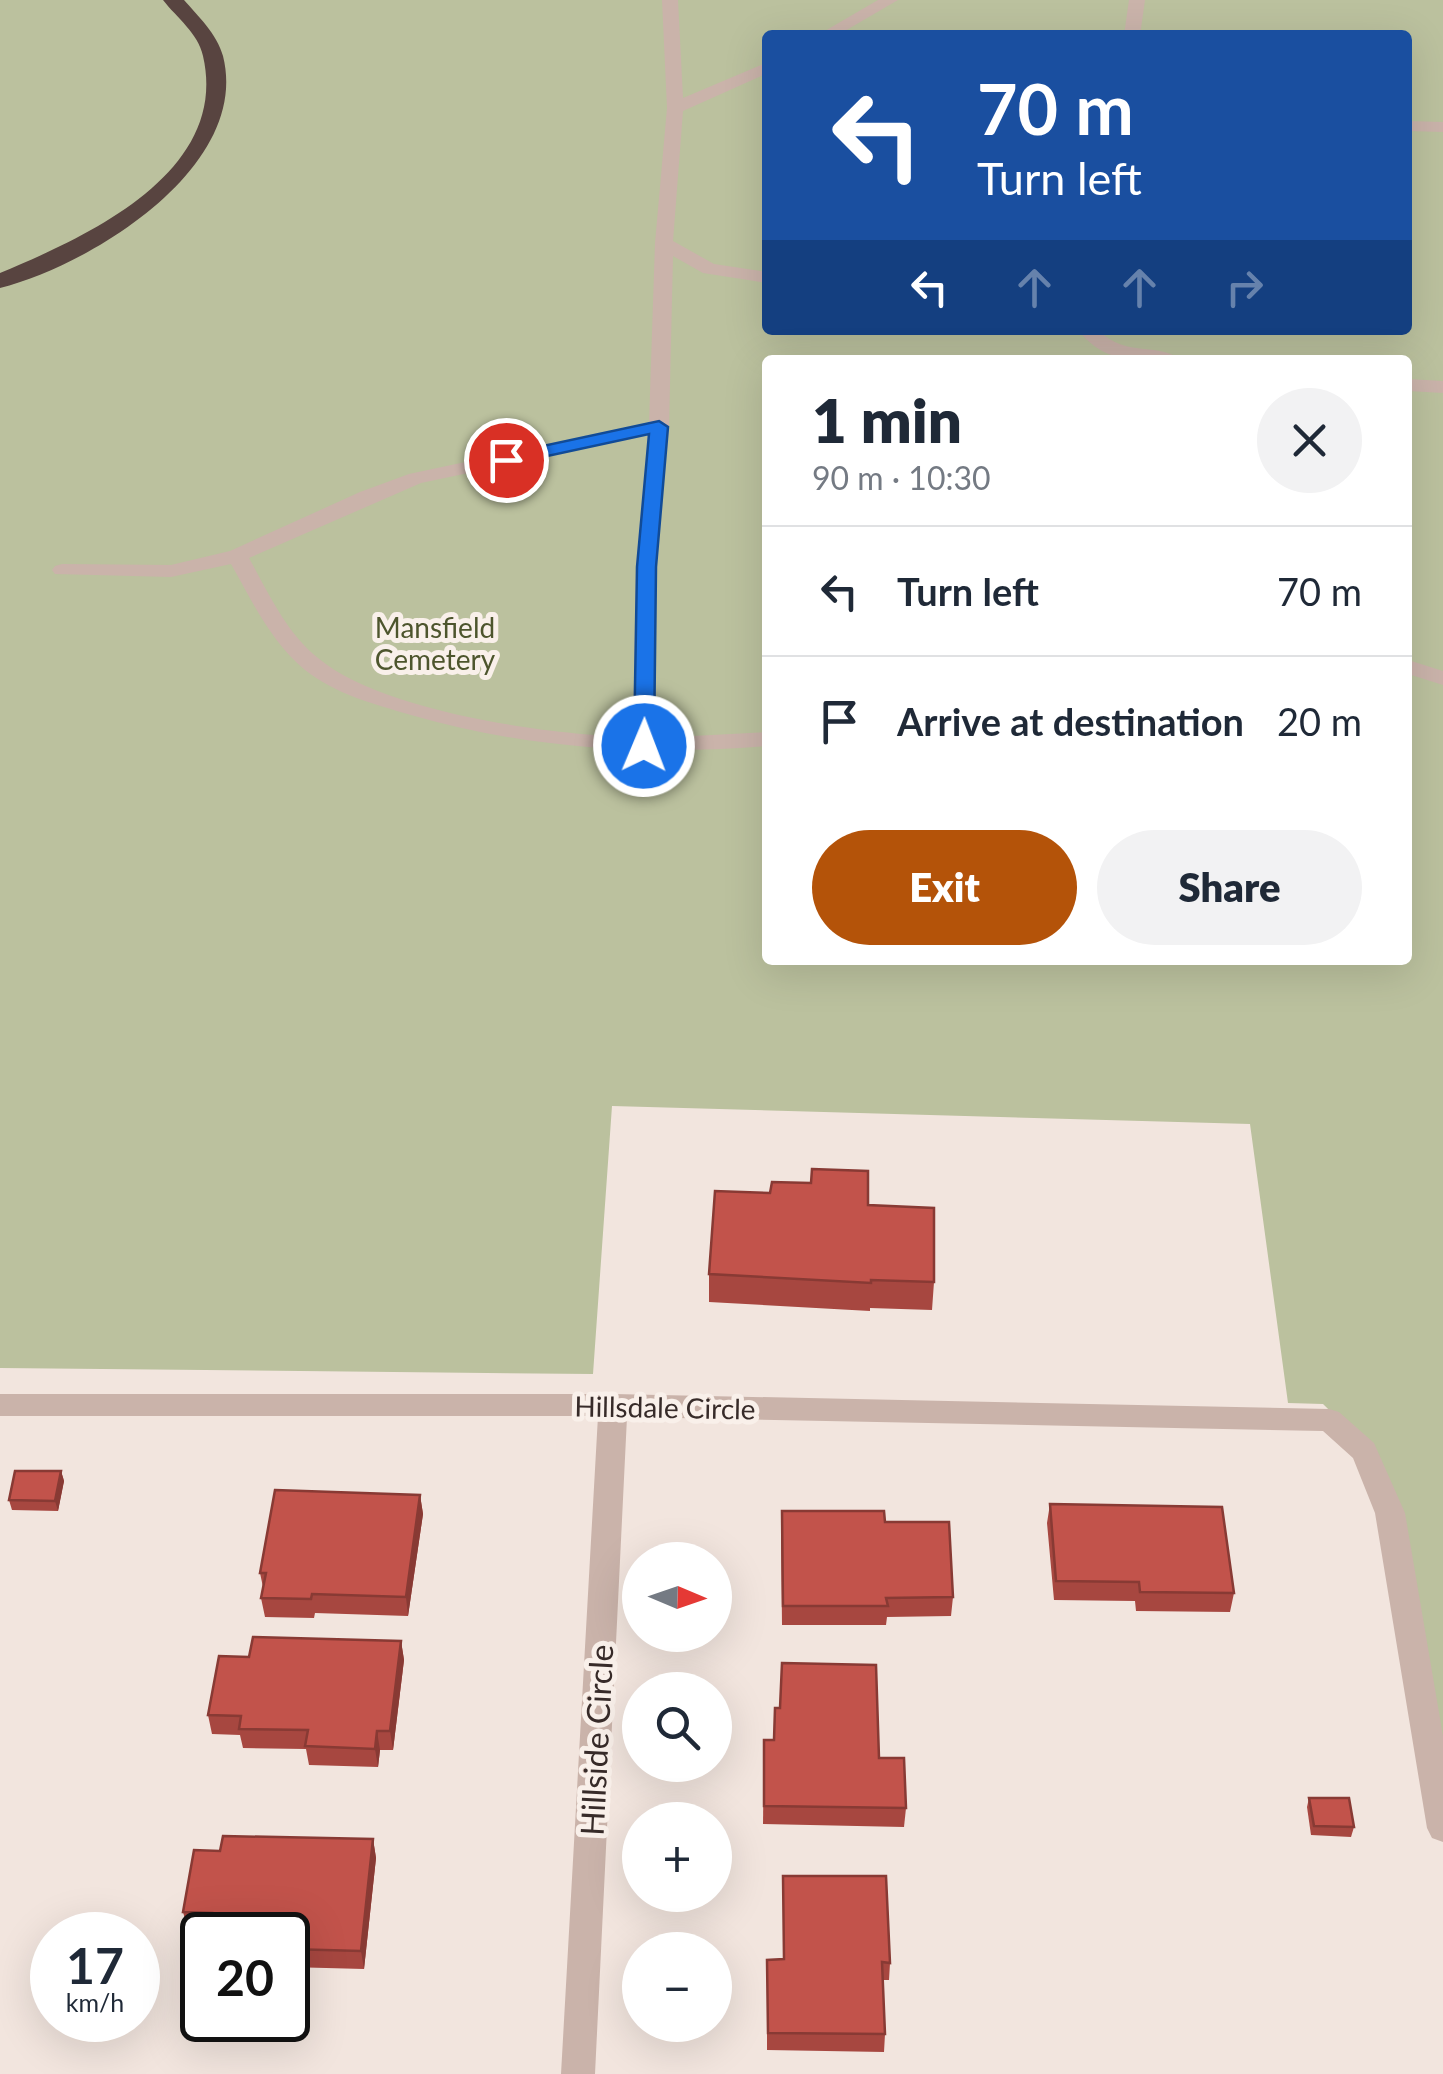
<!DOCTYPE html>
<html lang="en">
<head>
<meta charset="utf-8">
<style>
	body { margin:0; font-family:Lato,sans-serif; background:#f2f2f3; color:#1f2937; height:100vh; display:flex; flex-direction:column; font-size:38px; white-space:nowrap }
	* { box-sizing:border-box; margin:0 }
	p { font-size:32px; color:#747a83 }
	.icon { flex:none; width:55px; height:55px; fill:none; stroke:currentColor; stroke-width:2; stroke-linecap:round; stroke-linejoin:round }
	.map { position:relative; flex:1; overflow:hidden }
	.details { position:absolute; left:762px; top:355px; width:650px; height:610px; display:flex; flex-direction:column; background:#fff; border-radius:10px; box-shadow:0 10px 40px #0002 }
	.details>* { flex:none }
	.guide { position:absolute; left:762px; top:30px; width:650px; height:305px; border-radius:10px; box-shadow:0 10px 40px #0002; background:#1a4fa0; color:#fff; overflow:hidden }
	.needle { width:65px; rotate:92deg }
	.controls { position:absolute; left:622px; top:1542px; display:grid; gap:20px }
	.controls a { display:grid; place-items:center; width:110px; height:110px; border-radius:50%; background:#fff; box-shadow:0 10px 40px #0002; font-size:50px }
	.speed { position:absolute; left:30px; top:1912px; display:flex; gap:20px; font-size:50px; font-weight:700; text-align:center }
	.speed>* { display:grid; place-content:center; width:130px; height:130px; border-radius:50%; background:#fff; box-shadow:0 10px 40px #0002; line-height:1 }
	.speed small { font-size:25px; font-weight:400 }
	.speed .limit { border:5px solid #111; border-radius:15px; background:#fff; color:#111 }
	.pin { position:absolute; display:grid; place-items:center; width:85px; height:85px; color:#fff; margin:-42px; border:5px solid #fff; border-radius:50%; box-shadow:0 2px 10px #0007 }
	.me { position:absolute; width:110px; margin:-55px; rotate:1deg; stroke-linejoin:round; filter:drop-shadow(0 0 8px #0008) }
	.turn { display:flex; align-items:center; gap:35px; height:210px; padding:0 50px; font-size:45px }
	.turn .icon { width:130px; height:130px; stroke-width:2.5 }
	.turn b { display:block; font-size:70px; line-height:85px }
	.lanes { display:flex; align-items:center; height:95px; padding:0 50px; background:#0003; justify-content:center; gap:50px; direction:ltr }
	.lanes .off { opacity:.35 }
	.round { display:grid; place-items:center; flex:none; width:105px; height:105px; border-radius:52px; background:#f2f2f3 }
	.overview { display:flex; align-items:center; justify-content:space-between; height:170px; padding:0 50px }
	h1 { font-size:60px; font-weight:800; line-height:75px }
	.button { display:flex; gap:20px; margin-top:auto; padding:20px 50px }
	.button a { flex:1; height:115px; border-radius:60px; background:#b45309; color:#fff; font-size:40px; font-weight:800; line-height:115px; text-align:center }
	.button a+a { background:#f2f2f3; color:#1f2937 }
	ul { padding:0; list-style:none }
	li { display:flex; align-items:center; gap:30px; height:130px; padding:0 50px; border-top:2px solid #e0e1e3 }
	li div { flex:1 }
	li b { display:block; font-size:38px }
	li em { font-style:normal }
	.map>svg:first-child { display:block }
	.green { fill:#bbc19e; fill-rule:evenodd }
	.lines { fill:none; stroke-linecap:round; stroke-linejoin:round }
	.minor { fill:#cab3aa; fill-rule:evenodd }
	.highway { fill:#584440; fill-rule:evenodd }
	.wall { fill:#a74740 }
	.shaded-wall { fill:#883a34 }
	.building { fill:#c2534b; stroke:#883a34; stroke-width:2.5 }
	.route { fill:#1a73e8; stroke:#114b97; stroke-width:2.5 }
	.labels { text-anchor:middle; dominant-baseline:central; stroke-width:10; stroke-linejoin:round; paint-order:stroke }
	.park-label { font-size:28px; fill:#4d552d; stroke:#f9f0ea }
	.street-label { font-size:28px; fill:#372b29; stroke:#f9f0ea }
	.near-street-label { font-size:32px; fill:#372b29; stroke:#f9f0ea }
</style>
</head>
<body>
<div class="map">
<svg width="1443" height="2074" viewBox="0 0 1443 2074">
	<rect width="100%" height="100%" fill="#f2e5de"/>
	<!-- green -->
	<path class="green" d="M 0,0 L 1443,0 L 1443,1809 L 1368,1448 L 1323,1404 L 1288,1403 L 1250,1124 L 612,1106 L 593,1374 L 0,1368 ZM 768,35 L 1408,35 L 1408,330 L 768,330 ZM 768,360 L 1408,360 L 1408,960 L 768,960 Z"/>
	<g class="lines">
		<!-- minor -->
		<g class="minor">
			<path d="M 662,0 L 678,0 L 683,98 L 768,62 L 768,73 L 683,111 L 673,241 L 714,264 L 768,272 L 768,283 L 703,273 L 673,256 L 669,427 L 656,567 L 655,738 L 768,732 L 768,746 C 645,756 529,749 411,715 C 374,704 335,694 305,670 C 271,642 252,601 231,564 L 171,577 L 55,574 L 52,570 L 55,566 L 62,564 L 171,565 L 230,551 L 360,492 L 409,474 L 649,423 L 655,243 L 667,108 ZM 648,435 L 636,567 L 633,737 C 550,735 382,712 318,658 C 286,632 269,594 249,558 L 421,483 Z"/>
			<path d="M 878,0 L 898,0 L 838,35 L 818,35 Z"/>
			<path d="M 1129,0 L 1145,0 L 1140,35 L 1124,35 Z"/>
			<path d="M 1408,121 L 1443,122 L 1443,132 L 1408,131 Z"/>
			<path d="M 1078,330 L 1098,330 C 1128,359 1157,341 1181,360 C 1138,360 1107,366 1078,330 Z"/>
			<path d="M 1408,379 L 1443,381 L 1443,393 L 1408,391 Z"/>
			<path d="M 1408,660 L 1443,671 L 1443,685 L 1408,674 Z"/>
			<path d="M 0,1394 L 613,1394 L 1329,1409 L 1339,1412 L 1374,1443 L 1405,1513 L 1443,1736 L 1443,1842 L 1432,1838 L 1427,1828 L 1375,1513 L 1353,1458 L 1323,1431 L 627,1417 L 595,2074 L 561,2074 L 598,1416 L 0,1416 Z"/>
		</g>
		<!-- highway -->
		<path class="highway" d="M 163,0 L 184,0 C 198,16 217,34 223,56 C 251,167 91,265 0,288 L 0,273 C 86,237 230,173 203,56 C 198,33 177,18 163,0 Z"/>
	</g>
	<!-- wall -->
	<g class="wall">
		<path d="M 709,1274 L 934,1282 L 932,1310 L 870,1308 L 870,1311 L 709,1302 Z"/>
		<path d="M 61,1471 L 64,1481 L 58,1511 L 12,1510 L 9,1500 Z"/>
		<path d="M 420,1495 L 423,1514 L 408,1616 L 315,1613 L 314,1618 L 265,1617 L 261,1598 L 263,1587 L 260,1573 Z"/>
		<path d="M 1050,1504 L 1234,1593 L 1230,1612 L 1136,1611 L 1135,1601 L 1054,1600 L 1047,1523 Z"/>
		<path d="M 885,1522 L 953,1597 L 951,1616 L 887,1617 L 886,1625 L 782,1625 L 781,1530 Z"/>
		<path d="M 401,1641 L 404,1660 L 393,1750 L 380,1750 L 378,1767 L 309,1765 L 306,1749 L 243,1748 L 240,1735 L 212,1734 L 208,1715 L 249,1657 Z"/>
		<path d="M 764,1740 L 879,1758 L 906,1808 L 904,1827 L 763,1824 Z"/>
		<path d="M 1309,1798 L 1354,1827 L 1351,1837 L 1311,1835 L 1307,1807 Z"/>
		<path d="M 373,1839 L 376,1858 L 364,1969 L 288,1967 L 288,1935 L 188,1930 L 183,1912 L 220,1851 Z"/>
		<path d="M 767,1960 L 890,1963 L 889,1980 L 883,1980 L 885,2034 L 884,2052 L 767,2050 Z"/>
		<path d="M 120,2020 L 119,2031 L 66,2032 L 63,2023 Z"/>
	</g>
	<!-- shaded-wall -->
	<g class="shaded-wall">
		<path d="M 61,1471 L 64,1481 L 58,1511 L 55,1501 Z"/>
		<path d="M 420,1495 L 423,1514 L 408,1616 L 406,1597 Z"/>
		<path d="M 401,1641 L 404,1660 L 393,1750 L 390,1731 Z"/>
		<path d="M 377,1731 L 380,1750 L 378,1767 L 375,1749 Z"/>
		<path d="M 373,1839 L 376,1858 L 364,1969 L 361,1951 Z"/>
	</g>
	<!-- building -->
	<g class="building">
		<path d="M 812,1169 L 868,1171 L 868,1205 L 934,1208 L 934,1282 L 871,1280 L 871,1283 L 709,1274 L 715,1191 L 770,1193 L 772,1182 L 811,1183 Z"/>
		<path d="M 15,1471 L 61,1471 L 55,1501 L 9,1500 Z"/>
		<path d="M 275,1490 L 420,1495 L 406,1597 L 312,1594 L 311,1599 L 261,1598 L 266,1573 L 260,1573 Z"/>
		<path d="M 1050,1504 L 1222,1507 L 1234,1593 L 1140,1592 L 1139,1582 L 1056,1581 Z"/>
		<path d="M 782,1511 L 884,1511 L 885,1522 L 949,1522 L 953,1597 L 886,1598 L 888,1606 L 783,1606 Z"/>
		<path d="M 253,1637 L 401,1641 L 390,1731 L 377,1731 L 375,1749 L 305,1746 L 308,1730 L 239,1729 L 241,1716 L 208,1715 L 219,1656 L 249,1657 Z"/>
		<path d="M 782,1663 L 876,1665 L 879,1758 L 904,1758 L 906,1808 L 764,1806 L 764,1740 L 774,1740 L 775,1708 L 780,1708 Z"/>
		<path d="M 1309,1798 L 1349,1798 L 1354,1827 L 1314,1826 Z"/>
		<path d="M 223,1836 L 373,1839 L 361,1951 L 288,1949 L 288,1935 L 208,1935 L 212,1913 L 183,1912 L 194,1850 L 220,1851 Z"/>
		<path d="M 783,1876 L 886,1876 L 890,1963 L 882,1962 L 885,2034 L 768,2033 L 767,1960 L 784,1959 Z"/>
		<path d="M 64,2020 L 116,2020 L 116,2022 L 63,2023 Z"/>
	</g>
	<!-- route -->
	<path class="route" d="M 659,421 L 668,427 L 656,567 L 654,746 L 644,752 L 634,746 L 637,567 L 649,434 L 506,465 L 497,460 L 506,454 Z"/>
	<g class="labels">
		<!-- park labels -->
		<g class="park-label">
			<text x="435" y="627">Mansfield<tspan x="435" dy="32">Cemetery</tspan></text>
		</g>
		<!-- street labels -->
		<g class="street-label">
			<text transform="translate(665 1407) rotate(1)">Hillsdale Circle</text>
		</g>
		<!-- near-street labels -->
		<g class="near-street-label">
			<text transform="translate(596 1740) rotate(-87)">Hillside Circle</text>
		</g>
	</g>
</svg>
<div class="controls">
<a><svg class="needle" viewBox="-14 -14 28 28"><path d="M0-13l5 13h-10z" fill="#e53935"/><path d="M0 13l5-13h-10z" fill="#747a83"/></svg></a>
<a><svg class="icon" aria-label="search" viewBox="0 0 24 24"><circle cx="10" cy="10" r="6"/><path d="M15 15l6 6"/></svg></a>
<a>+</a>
<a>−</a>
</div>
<div class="speed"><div>17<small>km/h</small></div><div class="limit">20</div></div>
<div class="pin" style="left:506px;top:460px;background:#d93025"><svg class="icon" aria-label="arrive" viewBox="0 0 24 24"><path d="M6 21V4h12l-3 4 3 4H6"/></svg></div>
<svg class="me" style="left:644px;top:746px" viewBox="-20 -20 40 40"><circle r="17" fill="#1a73e8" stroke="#fff" stroke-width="3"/><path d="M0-11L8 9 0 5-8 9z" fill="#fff"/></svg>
<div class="guide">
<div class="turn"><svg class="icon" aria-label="left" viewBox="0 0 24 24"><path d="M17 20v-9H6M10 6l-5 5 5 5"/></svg><div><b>70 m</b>Turn left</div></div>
<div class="lanes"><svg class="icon" aria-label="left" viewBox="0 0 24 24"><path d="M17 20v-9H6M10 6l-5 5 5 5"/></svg><svg class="icon off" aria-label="ahead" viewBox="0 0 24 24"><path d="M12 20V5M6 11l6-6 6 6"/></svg><svg class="icon off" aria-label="ahead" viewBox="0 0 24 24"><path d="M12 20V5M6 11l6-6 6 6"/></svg><svg class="icon off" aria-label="right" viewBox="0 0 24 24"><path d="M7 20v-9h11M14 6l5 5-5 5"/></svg></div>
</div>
<section class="details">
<div class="overview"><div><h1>1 min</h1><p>90 m · 10:30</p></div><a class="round"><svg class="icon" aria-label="close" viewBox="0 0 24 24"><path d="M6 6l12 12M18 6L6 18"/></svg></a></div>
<ul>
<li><svg class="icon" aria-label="left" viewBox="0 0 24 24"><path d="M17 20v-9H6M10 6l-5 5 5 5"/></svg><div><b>Turn left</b></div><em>70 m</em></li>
<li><svg class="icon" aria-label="arrive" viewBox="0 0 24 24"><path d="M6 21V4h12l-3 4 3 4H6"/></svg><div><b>Arrive at destination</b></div><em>20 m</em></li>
</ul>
<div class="button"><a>Exit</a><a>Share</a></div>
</section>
</div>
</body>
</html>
